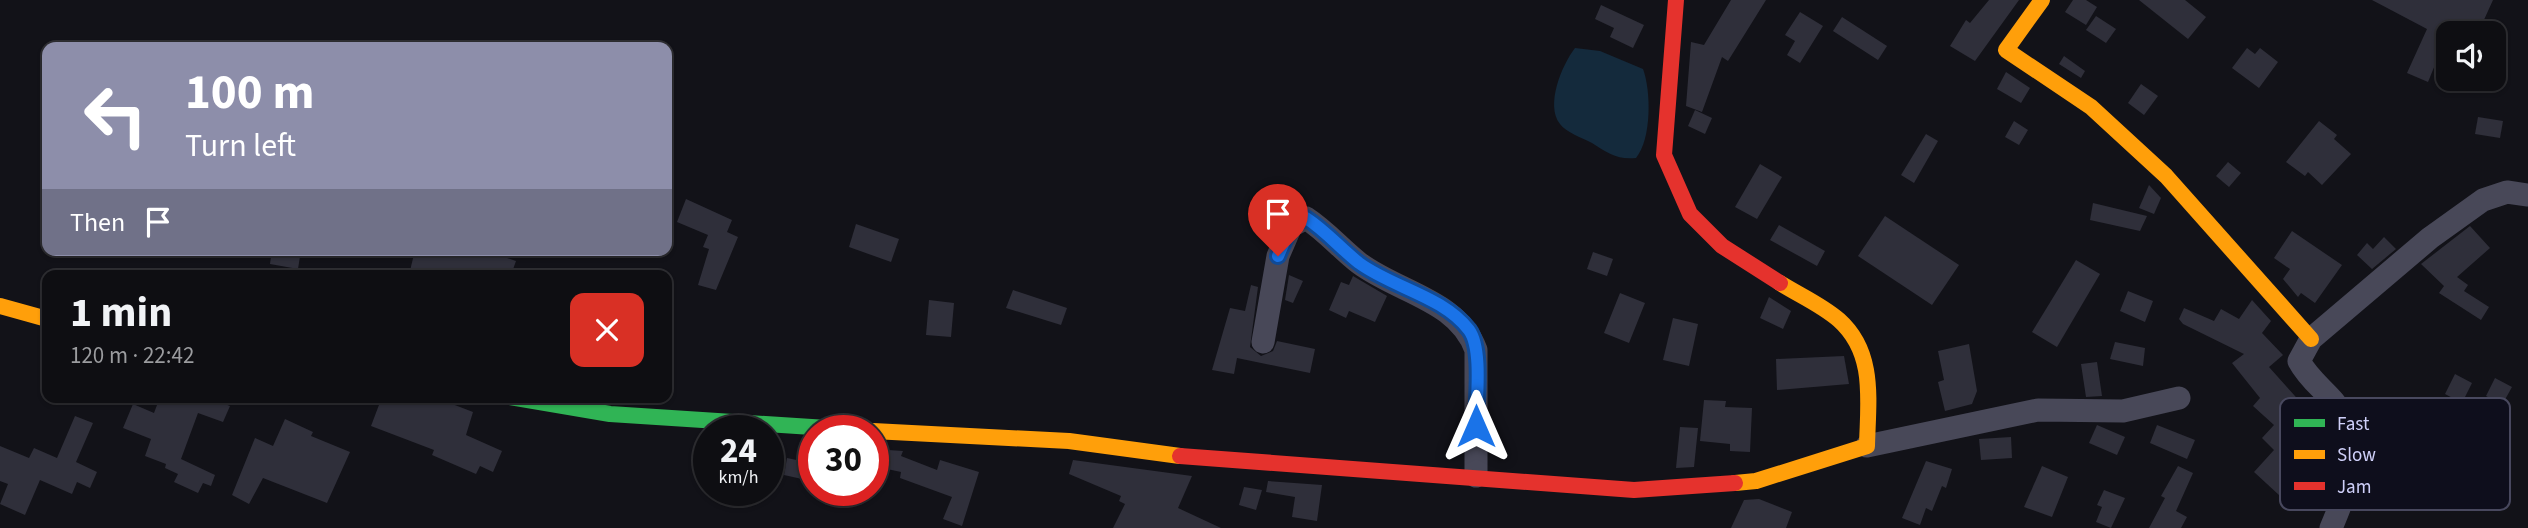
<!DOCTYPE html>
<html lang="en">
<head>
<meta charset="utf-8">
<style>
	body { margin:0; font-family:"Source Sans 3",sans-serif; background:#1c1c20; color:#f1f3f6; height:100vh; display:flex; flex-direction:column; font-size:26px; white-space:nowrap }
	* { box-sizing:border-box; margin:0 }
	p { font-size:23px; color:#9b9c9f }
	.icon { flex:none; width:38px; height:38px; fill:none; stroke:currentColor; stroke-width:2; stroke-linecap:round; stroke-linejoin:round }
	.map { position:relative; flex:1; overflow:hidden }
	.panel { position:absolute; left:42px; top:270px; width:630px; height:133px; display:flex; flex-direction:column; background:#0e0e12; border-radius:14px; box-shadow:0 2px 5px #0004,0 0 0 2px #2e2e32 }
	.panel>* { flex:none }
	.banner { position:absolute; left:42px; top:42px; width:630px; height:214px; border-radius:14px; box-shadow:0 2px 5px #0004,0 0 0 2px #2e2e32; background:#8d8eaa; color:#fff; overflow:hidden }
	.controls { position:absolute; left:2436px; top:21px; display:grid; gap:14px }
	.controls a { display:grid; place-items:center; width:70px; height:70px; border-radius:14px; background:#0e0e12; box-shadow:0 2px 5px #0004,0 0 0 2px #2e2e32; font-size:35px }
	.speed { position:absolute; left:693px; top:415px; display:flex; gap:14px; font-size:35px; font-weight:700; text-align:center }
	.speed>* { display:grid; place-content:center; width:91px; height:91px; border-radius:50%; background:#0e0e12; box-shadow:0 2px 5px #0004,0 0 0 2px #2e2e32; line-height:1 }
	.speed small { font-size:18px; font-weight:400 }
	.speed .limit { border:10px solid #d22; background:#fff; color:#111 }
	.pin { position:absolute; display:grid; place-items:center; width:60px; height:60px; color:#fff; margin:-72px -30px; border-radius:50% 50% 50% 0; rotate:-45deg; box-shadow:0 0 7px #0007 }
	.pin .icon { rotate:45deg }
	.me { position:absolute; width:77px; margin:-38px; rotate:0deg; stroke-linejoin:round; filter:drop-shadow(0 0 5px #0008) }
	.turn { display:flex; align-items:center; gap:24px; height:147px; padding:0 28px; font-size:32px }
	.turn .icon { width:91px; height:91px; stroke-width:2.5 }
	.turn b { display:block; font-size:49px; line-height:60px }
	.then { display:flex; align-items:center; height:66px; padding:0 28px; background:#0003; gap:14px; font-size:26px }
	.round { display:grid; place-items:center; flex:none; width:74px; height:74px; border-radius:14px; background:#1c1c20 }
	.overview { display:flex; align-items:center; justify-content:space-between; height:119px; padding:0 28px }
	h1 { font-size:42px; font-weight:700; line-height:52px }
	.map>svg:first-child { display:block }
	.water { fill:#142a3c }
	.building { fill:#2f2f3a }
	.lines { fill:none; stroke-linecap:round; stroke-linejoin:round }
	.street { stroke:#484858; stroke-width:23 }
	.fast { stroke:#30b455; stroke-width:16 }
	.slow { stroke:#ff9f0a; stroke-width:16 }
	.jam { stroke:#e5322d; stroke-width:16 }
	.route-casing { stroke:#114b97; stroke-width:18 }
	.route { stroke:#1a73e8; stroke-width:12 }
	.key { fill:#0e0e1c; stroke:#48485e; stroke-width:2 }
	.key-label { font-size:19px; fill:#cfd0f9 }
</style>
</head>
<body>
<div class="map">
<svg width="2528" height="528" viewBox="0 0 2528 528">
	<rect width="100%" height="100%" fill="#121218"/>
	<!-- water -->
	<path class="water" d="M 1575,48 L 1600,51 L 1643,69 C 1651,90 1652,139 1636,158 C 1617,160 1608,153 1592,143 C 1582,138 1566,132 1560,124 C 1545,105 1562,65 1575,48 Z"/>
	<!-- building -->
	<g class="building">
		<path d="M 1731,0 L 1766,0 L 1728,61 L 1722,57 L 1702,112 L 1686,106 L 1691,42 L 1704,45 Z"/>
		<path d="M 1989,0 L 2019,0 L 1975,61 L 1950,46 L 1966,20 L 1970,23 Z"/>
		<path d="M 2073,0 L 2086,0 L 2097,7 L 2086,25 L 2065,12 Z"/>
		<path d="M 2139,0 L 2185,0 L 2206,17 L 2188,39 Z"/>
		<path d="M 2372,0 L 2493,0 L 2478,33 L 2448,33 L 2428,82 L 2407,73 L 2427,29 Z"/>
		<path d="M 1601,5 L 1644,25 L 1633,48 L 1610,37 L 1614,28 L 1595,19 Z"/>
		<path d="M 1800,12 L 1823,26 L 1800,63 L 1787,55 L 1795,41 L 1785,35 Z"/>
		<path d="M 2096,16 L 2116,29 L 2106,43 L 2086,30 Z"/>
		<path d="M 1842,17 L 1887,46 L 1878,60 L 1833,31 Z"/>
		<path d="M 2247,48 L 2255,54 L 2260,48 L 2278,62 L 2259,88 L 2232,68 Z"/>
		<path d="M 2064,56 L 2085,71 L 2081,78 L 2059,64 Z"/>
		<path d="M 2006,72 L 2030,88 L 2021,103 L 1997,89 Z"/>
		<path d="M 2141,84 L 2158,96 L 2144,115 L 2128,103 Z"/>
		<path d="M 1695,110 L 1712,118 L 1705,134 L 1688,126 Z"/>
		<path d="M 2478,117 L 2503,121 L 2500,138 L 2475,134 Z"/>
		<path d="M 2014,121 L 2028,130 L 2019,145 L 2005,137 Z"/>
		<path d="M 2319,121 L 2337,135 L 2334,139 L 2351,154 L 2322,185 L 2308,172 L 2305,176 L 2286,162 Z"/>
		<path d="M 1926,134 L 1938,141 L 1914,183 L 1901,175 Z"/>
		<path d="M 2228,162 L 2241,173 L 2229,187 L 2216,176 Z"/>
		<path d="M 1760,164 L 1782,177 L 1757,219 L 1735,207 Z"/>
		<path d="M 2149,185 L 2161,198 L 2154,214 L 2139,208 Z"/>
		<path d="M 686,199 L 732,220 L 727,232 L 738,237 L 716,290 L 698,285 L 709,249 L 703,247 L 708,235 L 677,222 Z"/>
		<path d="M 2093,203 L 2147,216 L 2140,231 L 2090,220 Z"/>
		<path d="M 1885,216 L 1959,265 L 1932,305 L 1858,256 Z"/>
		<path d="M 856,224 L 899,239 L 891,262 L 849,247 Z"/>
		<path d="M 1779,225 L 1825,251 L 1817,266 L 1770,240 Z"/>
		<path d="M 2470,226 L 2490,248 L 2457,277 L 2468,285 L 2464,291 L 2489,307 L 2481,320 L 2439,293 L 2444,286 L 2421,264 Z"/>
		<path d="M 2292,231 L 2342,265 L 2315,303 L 2301,293 L 2298,297 L 2283,279 L 2290,269 L 2274,258 Z"/>
		<path d="M 2384,237 L 2396,249 L 2372,269 L 2357,255 L 2367,243 L 2373,249 Z"/>
		<path d="M 272,250 L 301,250 L 298,269 L 270,264 Z"/>
		<path d="M 415,250 L 483,250 L 516,261 L 511,275 L 409,275 Z"/>
		<path d="M 1593,252 L 1613,259 L 1607,276 L 1587,269 Z"/>
		<path d="M 2076,260 L 2100,274 L 2057,347 L 2032,332 Z"/>
		<path d="M 1289,275 L 1303,281 L 1293,303 L 1285,300 Z"/>
		<path d="M 1353,276 L 1387,296 L 1375,322 L 1349,311 L 1346,318 L 1329,310 L 1341,282 L 1349,285 Z"/>
		<path d="M 1251,285 L 1258,287 L 1250,347 L 1261,356 L 1273,351 L 1277,341 L 1315,349 L 1310,373 L 1237,358 L 1234,374 L 1212,370 L 1230,308 L 1245,311 Z"/>
		<path d="M 1013,290 L 1067,308 L 1061,325 L 1006,308 Z"/>
		<path d="M 2128,291 L 2153,301 L 2145,322 L 2120,311 Z"/>
		<path d="M 1620,293 L 1645,303 L 1629,343 L 1604,333 Z"/>
		<path d="M 1769,297 L 1791,311 L 1783,329 L 1760,318 Z"/>
		<path d="M 929,300 L 954,303 L 951,337 L 926,335 Z"/>
		<path d="M 2252,300 L 2271,321 L 2262,333 L 2283,355 L 2269,367 L 2320,424 L 2299,445 L 2304,449 L 2283,471 L 2293,480 L 2279,495 L 2254,472 L 2274,450 L 2262,438 L 2274,425 L 2253,406 L 2260,398 L 2232,363 L 2244,354 L 2183,324 L 2179,319 L 2184,308 L 2214,321 L 2221,309 L 2239,319 Z"/>
		<path d="M 1673,318 L 1698,324 L 1689,366 L 1663,360 Z"/>
		<path d="M 2115,342 L 2145,348 L 2143,366 L 2110,359 Z"/>
		<path d="M 1969,344 L 1977,391 L 1972,404 L 1945,411 L 1938,382 L 1944,380 L 1938,351 Z"/>
		<path d="M 1844,356 L 1849,384 L 1777,390 L 1776,359 Z"/>
		<path d="M 2097,362 L 2102,396 L 2086,397 L 2081,364 Z"/>
		<path d="M 2455,374 L 2472,383 L 2462,403 L 2445,394 Z"/>
		<path d="M 2495,378 L 2512,387 L 2502,405 L 2486,396 Z"/>
		<path d="M 160,397 L 224,397 L 222,403 L 230,406 L 223,422 L 198,413 L 181,459 L 215,475 L 211,486 L 203,483 L 198,493 L 174,482 L 178,474 L 165,468 L 166,464 L 145,456 L 151,439 L 123,428 L 133,404 L 154,413 Z"/>
		<path d="M 382,397 L 434,397 L 473,412 L 466,435 L 502,451 L 493,472 L 480,466 L 476,474 L 432,455 L 434,450 L 371,426 Z"/>
		<path d="M 1704,400 L 1726,401 L 1725,407 L 1752,408 L 1750,452 L 1730,451 L 1730,444 L 1700,441 Z"/>
		<path d="M 75,416 L 93,423 L 76,462 L 97,472 L 90,488 L 77,482 L 72,494 L 40,480 L 25,515 L 0,504 L 8,484 L 0,481 L 0,446 L 29,458 L 34,448 L 57,458 Z"/>
		<path d="M 285,419 L 313,432 L 311,436 L 350,452 L 327,503 L 263,478 L 249,504 L 232,495 L 255,438 L 273,446 Z"/>
		<path d="M 2097,425 L 2125,437 L 2117,455 L 2089,443 Z"/>
		<path d="M 2157,425 L 2195,440 L 2187,459 L 2150,443 Z"/>
		<path d="M 1680,427 L 1698,428 L 1694,467 L 1676,468 Z"/>
		<path d="M 2011,437 L 2012,458 L 1981,460 L 1979,439 Z"/>
		<path d="M 873,449 L 903,451 L 901,456 L 937,470 L 940,460 L 979,472 L 962,526 L 943,519 L 952,497 L 900,478 L 901,472 L 873,466 Z"/>
		<path d="M 787,458 L 806,462 L 802,479 L 784,475 Z"/>
		<path d="M 1073,460 L 1192,476 L 1178,508 L 1221,528 L 1113,528 L 1125,504 L 1119,501 L 1121,496 L 1069,474 Z"/>
		<path d="M 1926,461 L 1952,469 L 1946,488 L 1942,486 L 1932,511 L 1926,508 L 1920,525 L 1902,518 Z"/>
		<path d="M 2042,466 L 2068,477 L 2052,517 L 2024,507 Z"/>
		<path d="M 2178,466 L 2193,473 L 2176,511 L 2187,517 L 2181,528 L 2149,528 L 2165,498 L 2161,496 Z"/>
		<path d="M 1268,481 L 1322,485 L 1317,521 L 1292,517 L 1295,497 L 1266,492 Z"/>
		<path d="M 1244,487 L 1262,490 L 1256,510 L 1239,505 Z"/>
		<path d="M 2104,490 L 2125,498 L 2111,528 L 2096,522 L 2102,507 L 2097,505 Z"/>
		<path d="M 1759,499 L 1792,512 L 1786,528 L 1731,528 L 1744,500 Z"/>
	</g>
	<g class="lines">
		<!-- street -->
		<g class="street">
			<path d="M 1263,342 L 1278,256 L 1291,226 L 1306,218 C 1326,231 1341,249 1359,263 C 1399,293 1458,300 1476,350 L 1476,476"/>
			<path d="M 1867,446 L 2038,410 L 2123,411 L 2179,398"/>
			<path d="M 2331,528 C 2340,507 2358,462 2355,440 C 2354,426 2342,413 2334,402 C 2322,388 2308,378 2299,361 L 2311,339 L 2430,238 L 2483,200 L 2507,192 L 2528,195"/>
		</g>
		<!-- fast -->
		<path class="fast" d="M 510,397 L 610,414 L 858,430"/>
		<!-- slow -->
		<g class="slow">
			<path d="M 2042,0 L 2006,50 L 2091,107 L 2166,176 L 2311,339"/>
			<path d="M 0,306 L 47,319"/>
			<path d="M 873,431 L 1069,441 L 1180,456"/>
			<path d="M 1735,483 L 1756,481 L 1867,446 C 1868,401 1876,353 1839,320 C 1822,305 1799,295 1780,283"/>
		</g>
		<!-- jam -->
		<g class="jam">
			<path d="M 1676,0 L 1664,155 L 1690,214 L 1722,246 L 1780,283"/>
			<path d="M 1180,456 L 1634,490 L 1735,483"/>
		</g>
	</g>
	<g class="lines">
		<!-- route casing -->
		<g class="route-casing">
			<path id="route" d="M 1278,256 L 1291,226 L 1306,218 C 1326,231 1341,249 1359,263 C 1393,288 1443,296 1469,330 C 1483,349 1476,402 1476,426"/>
		</g>
		<!-- route -->
		<use href="#route" class="route"/>
	</g>
	<!-- legend -->
	<rect x="2280" y="398" width="230" height="112" rx="10" class="key"/>
	<rect x="2294" y="419" width="31" height="8" fill="#30b455"/>
	<rect x="2294" y="450" width="31" height="9" fill="#ff9f0a"/>
	<rect x="2294" y="482" width="31" height="8" fill="#e5322d"/>
	<g class="key-label">
		<text x="2337" y="430">Fast</text>
		<text x="2337" y="461">Slow</text>
		<text x="2337" y="493">Jam</text>
	</g>
</svg>
<div class="controls">
<a><svg class="icon" aria-label="sound" viewBox="0 0 24 24"><path d="M4 9h4l5-4v14l-5-4H4zM17 9q2 3 0 6"/></svg></a>
</div>
<div class="speed"><div>24<small>km/h</small></div><div class="limit">30</div></div>
<div class="pin" style="left:1278px;top:256px;background:#d93025"><svg class="icon" aria-label="arrive" viewBox="0 0 24 24"><path d="M6 21V4h12l-3 4 3 4H6"/></svg></div>
<svg class="me" style="left:1476px;top:426px" viewBox="-20 -20 40 40"><path d="M0-17L14 15 0 8-14 15z" fill="#1a73e8" stroke="#fff" stroke-width="4"/></svg>
<div class="banner">
<div class="turn"><svg class="icon" aria-label="left" viewBox="0 0 24 24"><path d="M17 20v-9H6M10 6l-5 5 5 5"/></svg><div><b>100 m</b>Turn left</div></div>
<div class="then">Then<svg class="icon" aria-label="arrive" viewBox="0 0 24 24"><path d="M6 21V4h12l-3 4 3 4H6"/></svg></div>
</div>
<section class="panel">
<div class="overview"><div><h1>1 min</h1><p>120 m · 22:42</p></div><a class="round" style="background:#d93025;color:#fff"><svg class="icon" aria-label="close" viewBox="0 0 24 24"><path d="M6 6l12 12M18 6L6 18"/></svg></a></div>
</section>
</div>
</body>
</html>
